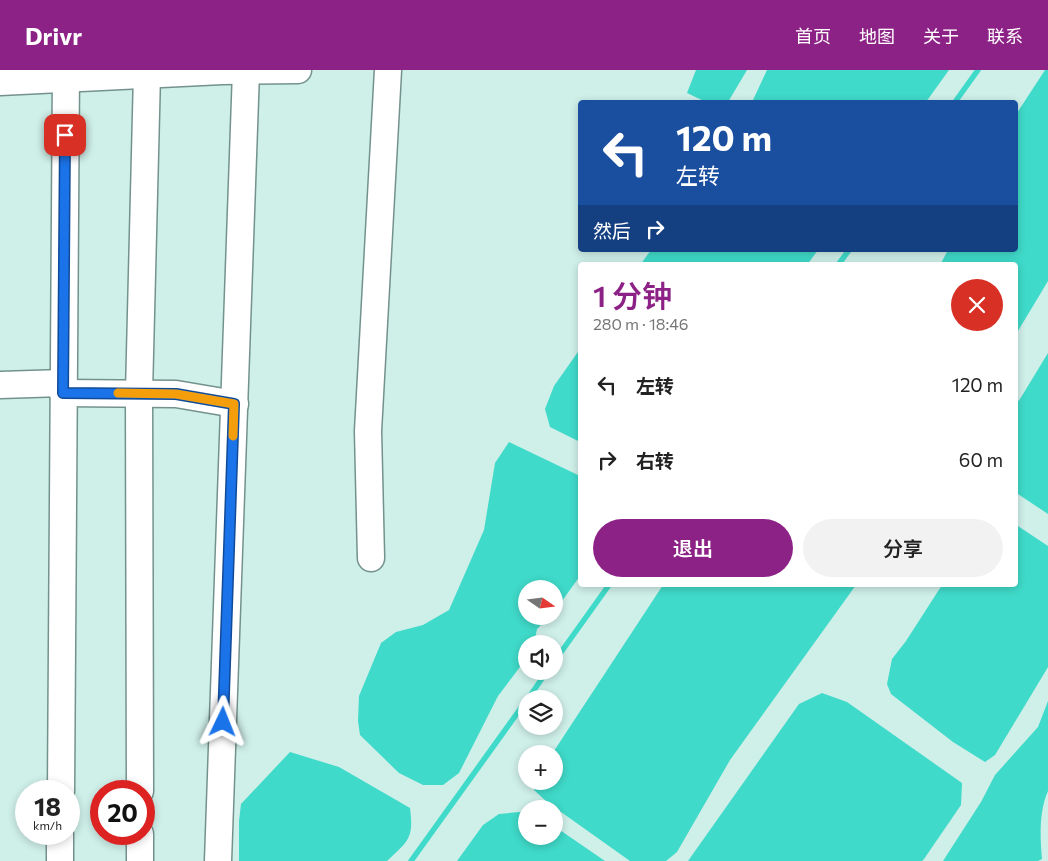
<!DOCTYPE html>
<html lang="zh">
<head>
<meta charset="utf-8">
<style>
	body { margin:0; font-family:Commissioner,"Noto Sans SC",sans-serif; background:#f2f2f2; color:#222; height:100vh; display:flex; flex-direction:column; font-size:19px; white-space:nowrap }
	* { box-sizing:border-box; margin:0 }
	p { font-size:16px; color:#767676 }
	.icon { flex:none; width:28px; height:28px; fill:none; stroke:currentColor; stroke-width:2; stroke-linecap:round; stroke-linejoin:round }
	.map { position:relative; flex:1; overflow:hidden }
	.side { position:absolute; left:578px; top:192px; width:440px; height:325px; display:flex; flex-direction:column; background:#fff; border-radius:5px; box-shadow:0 2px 8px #0003 }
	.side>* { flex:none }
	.banner { position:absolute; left:578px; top:30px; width:440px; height:152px; border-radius:5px; box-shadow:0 2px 8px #0003; background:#1a4fa0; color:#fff; overflow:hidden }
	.needle { width:32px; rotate:104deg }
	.tools { position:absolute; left:518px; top:510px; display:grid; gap:10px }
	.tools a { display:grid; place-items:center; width:45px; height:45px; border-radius:50%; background:#fff; box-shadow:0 2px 8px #0003; font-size:25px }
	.speed { position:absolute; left:15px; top:710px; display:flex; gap:10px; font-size:25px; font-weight:700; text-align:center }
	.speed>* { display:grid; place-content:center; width:65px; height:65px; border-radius:50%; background:#fff; box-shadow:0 2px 8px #0003; line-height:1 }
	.speed small { font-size:12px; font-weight:400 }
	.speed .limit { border:8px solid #d22; background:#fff; color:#111 }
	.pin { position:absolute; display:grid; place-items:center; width:42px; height:42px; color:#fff; margin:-21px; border-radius:10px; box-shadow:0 2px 8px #0006 }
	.me { position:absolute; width:55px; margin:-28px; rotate:2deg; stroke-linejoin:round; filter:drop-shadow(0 0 4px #0008) }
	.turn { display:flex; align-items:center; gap:18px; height:105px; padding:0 15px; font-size:22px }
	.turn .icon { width:65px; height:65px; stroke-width:2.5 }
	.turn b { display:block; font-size:35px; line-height:42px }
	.then { display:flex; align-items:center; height:48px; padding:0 15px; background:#0003; gap:10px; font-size:19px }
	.round { display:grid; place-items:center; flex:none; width:52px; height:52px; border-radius:26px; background:#f2f2f2 }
	.overview { display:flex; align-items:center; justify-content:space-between; height:85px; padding:0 15px }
	h1 { font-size:30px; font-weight:600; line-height:38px; color:#8d2286 }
	.primary-button { display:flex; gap:10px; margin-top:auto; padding:10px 15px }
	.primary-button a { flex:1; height:58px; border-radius:30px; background:#8d2286; color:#fff; font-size:20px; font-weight:600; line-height:58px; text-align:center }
	.primary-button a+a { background:#f2f2f2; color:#222 }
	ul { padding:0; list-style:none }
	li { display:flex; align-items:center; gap:15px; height:75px; padding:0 15px }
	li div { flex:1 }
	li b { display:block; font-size:19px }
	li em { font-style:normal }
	header { display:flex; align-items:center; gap:30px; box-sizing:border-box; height:70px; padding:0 25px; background:#8d2286; color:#fff }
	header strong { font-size:24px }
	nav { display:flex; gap:28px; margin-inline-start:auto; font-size:18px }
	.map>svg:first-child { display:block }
	.water { fill:#3fdac9 }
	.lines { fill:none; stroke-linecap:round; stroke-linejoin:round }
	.stream { stroke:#3fdac9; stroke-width:5.5 }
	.minor-casing { stroke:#74928d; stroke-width:29 }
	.minor { stroke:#fff; stroke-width:26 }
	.route-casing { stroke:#114b97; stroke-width:12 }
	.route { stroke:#1a73e8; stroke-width:9 }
	.slow { stroke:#f59e0b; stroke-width:9 }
</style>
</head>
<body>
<header>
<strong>Drivr</strong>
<nav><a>首页</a><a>地图</a><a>关于</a><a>联系</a></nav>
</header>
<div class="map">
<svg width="1048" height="791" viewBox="0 0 1048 791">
	<rect width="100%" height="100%" fill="#cfefe9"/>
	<!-- water -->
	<g class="water">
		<path d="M 696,0 L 747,0 L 728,32 L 706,32 L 687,23 Z"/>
		<path d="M 767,0 L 949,0 L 926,32 L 756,32 L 753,30 Z"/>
		<path d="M 1045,0 L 1048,0 L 1048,211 L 1015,266 L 1015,195 L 940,195 L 948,180 L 1015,180 L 1015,46 Z"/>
		<path d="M 651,180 L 818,180 L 807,195 L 640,195 Z"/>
		<path d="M 580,279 L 580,372 L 550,357 L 545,339 L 554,316 Z"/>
		<path d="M 1048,283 L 1048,444 L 1015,422 L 1015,335 L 1020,329 Z"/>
		<path d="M 509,372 L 580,406 L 580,506 L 554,542 L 554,519 L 526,519 L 526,546 L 550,546 L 537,559 L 534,574 L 526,574 L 526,589 L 498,626 L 459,703 L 443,715 L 423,715 L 399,703 L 360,665 L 358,651 L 359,626 L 381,573 L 396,562 L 423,555 L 449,540 L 484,460 L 495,393 Z"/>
		<path d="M 1015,454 L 1048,476 L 1048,597 L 995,685 L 985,692 L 953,672 L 891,624 L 887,614 L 892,589 L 906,571 L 942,515 L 1015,515 Z"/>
		<path d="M 663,515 L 856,515 L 730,690 L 677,782 L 666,791 L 630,791 L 547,732 L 534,720 L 537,711 L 554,711 L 554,684 L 552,684 Z"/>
		<path d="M 822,623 L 847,632 L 962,713 L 961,735 L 924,789 L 922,791 L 688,791 L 799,634 Z"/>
		<path d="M 1048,631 L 1048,721 C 1039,741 1040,767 1042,789 L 1038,791 L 943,791 L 981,732 L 995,705 L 1038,657 Z"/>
		<path d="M 290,682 L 339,697 L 410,738 C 414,769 408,771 387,791 L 239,791 L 239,751 L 241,734 Z"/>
		<path d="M 519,742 L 526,743 L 526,766 L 554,766 L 554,756 L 605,791 L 457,791 L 483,755 L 499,744 Z"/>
	</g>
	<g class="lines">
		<!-- stream -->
		<g class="stream">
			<path d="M 955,32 L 978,0"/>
			<path d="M 838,195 L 849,180"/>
			<path d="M 554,592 L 609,515"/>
			<path d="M 528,629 L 547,601"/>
			<path d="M 411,791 L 526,631"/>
		</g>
		<!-- minor casing -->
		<g class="minor-casing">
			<g id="minor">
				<path d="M 0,12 L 222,1 L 298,0"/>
				<path d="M 0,315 L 63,313"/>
				<path d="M 63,323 L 176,324 L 235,334"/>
				<path d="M 371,488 L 368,361 L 388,0"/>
				<path d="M 61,721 L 66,0"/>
				<path d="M 140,721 L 139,323 L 147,4"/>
				<path d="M 140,764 L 140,791"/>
				<path d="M 60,791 L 60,764"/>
				<path d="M 218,791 L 246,1"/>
			</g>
		</g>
		<!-- minor -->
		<use href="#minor" class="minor"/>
	</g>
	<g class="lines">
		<!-- route casing -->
		<g class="route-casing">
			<path id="route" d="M 65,65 L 63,323 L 176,324 L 234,334 L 223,652"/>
		</g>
		<!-- route -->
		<use href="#route" class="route"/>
		<!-- slow -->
		<path class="slow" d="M 118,323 L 176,324 L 234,334 L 233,366"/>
	</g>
</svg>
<div class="tools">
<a><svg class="needle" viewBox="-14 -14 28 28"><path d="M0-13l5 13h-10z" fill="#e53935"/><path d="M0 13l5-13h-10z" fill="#767676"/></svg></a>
<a><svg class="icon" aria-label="sound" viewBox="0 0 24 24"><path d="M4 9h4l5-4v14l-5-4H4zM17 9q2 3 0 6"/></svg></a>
<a><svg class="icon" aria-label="layers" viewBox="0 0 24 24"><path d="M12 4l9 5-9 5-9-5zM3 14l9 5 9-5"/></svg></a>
<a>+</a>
<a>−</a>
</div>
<div class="speed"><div>18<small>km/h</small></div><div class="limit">20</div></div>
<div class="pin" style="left:65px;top:65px;background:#d93025"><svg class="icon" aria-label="arrive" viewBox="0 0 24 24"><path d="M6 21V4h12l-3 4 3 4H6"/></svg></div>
<svg class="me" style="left:223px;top:652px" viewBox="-20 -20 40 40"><path d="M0-17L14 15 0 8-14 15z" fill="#1a73e8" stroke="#fff" stroke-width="4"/></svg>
<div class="banner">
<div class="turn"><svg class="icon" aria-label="left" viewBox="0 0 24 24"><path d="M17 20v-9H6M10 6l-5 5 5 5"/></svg><div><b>120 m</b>左转</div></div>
<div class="then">然后<svg class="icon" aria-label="right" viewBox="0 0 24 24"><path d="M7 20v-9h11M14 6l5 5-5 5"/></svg></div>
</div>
<section class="side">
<div class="overview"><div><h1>1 分钟</h1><p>280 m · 18:46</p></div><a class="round" style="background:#d93025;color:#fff"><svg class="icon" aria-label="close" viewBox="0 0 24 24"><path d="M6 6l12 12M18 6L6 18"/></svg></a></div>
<ul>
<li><svg class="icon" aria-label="left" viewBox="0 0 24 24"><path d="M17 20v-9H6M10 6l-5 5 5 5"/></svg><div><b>左转</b></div><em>120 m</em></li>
<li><svg class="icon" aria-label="right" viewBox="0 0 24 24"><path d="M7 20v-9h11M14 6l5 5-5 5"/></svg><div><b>右转</b></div><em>60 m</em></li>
</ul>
<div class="primary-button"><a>退出</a><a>分享</a></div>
</section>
</div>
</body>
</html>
